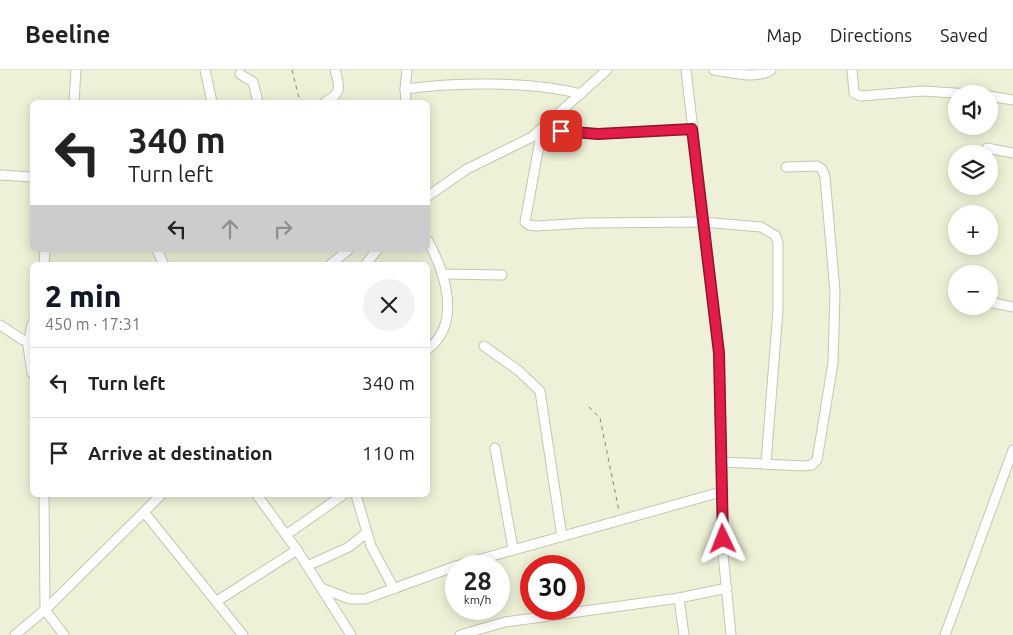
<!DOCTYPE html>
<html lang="en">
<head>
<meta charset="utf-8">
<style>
	body { margin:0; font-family:Ubuntu,sans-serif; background:#f2f2f2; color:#222; height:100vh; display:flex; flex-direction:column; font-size:19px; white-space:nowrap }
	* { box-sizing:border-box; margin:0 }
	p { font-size:16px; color:#767676 }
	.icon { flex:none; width:28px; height:28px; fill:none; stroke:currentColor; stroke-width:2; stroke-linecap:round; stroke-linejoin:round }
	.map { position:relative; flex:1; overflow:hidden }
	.panel { position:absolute; left:30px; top:192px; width:400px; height:235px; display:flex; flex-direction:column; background:#fff; border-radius:8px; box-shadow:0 2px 12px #0003 }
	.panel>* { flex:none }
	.top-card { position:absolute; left:30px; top:30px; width:400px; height:152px; border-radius:8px; box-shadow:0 2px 12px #0003; background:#fff; color:#222; overflow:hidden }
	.tools { position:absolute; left:948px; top:15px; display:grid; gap:10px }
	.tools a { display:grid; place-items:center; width:50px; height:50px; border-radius:50%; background:#fff; box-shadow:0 2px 12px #0003; font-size:25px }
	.speed { position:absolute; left:445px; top:485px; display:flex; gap:10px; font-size:25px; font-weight:700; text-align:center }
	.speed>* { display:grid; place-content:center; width:65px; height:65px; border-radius:50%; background:#fff; box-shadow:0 2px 12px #0003; line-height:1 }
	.speed small { font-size:12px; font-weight:400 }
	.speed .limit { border:8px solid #d22; background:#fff; color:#111 }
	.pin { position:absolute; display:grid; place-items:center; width:42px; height:42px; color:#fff; margin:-21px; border-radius:10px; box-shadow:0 2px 8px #0006 }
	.me { position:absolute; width:55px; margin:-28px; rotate:358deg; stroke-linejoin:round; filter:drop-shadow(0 0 4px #0008) }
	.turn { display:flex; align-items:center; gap:18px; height:105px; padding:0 15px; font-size:22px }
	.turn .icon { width:65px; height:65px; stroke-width:2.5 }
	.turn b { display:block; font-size:35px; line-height:42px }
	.lanes { display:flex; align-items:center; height:48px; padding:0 15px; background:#0003; justify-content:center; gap:25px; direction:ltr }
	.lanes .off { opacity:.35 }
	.round { display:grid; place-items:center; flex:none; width:52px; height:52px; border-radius:26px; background:#f2f2f2 }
	.headline { display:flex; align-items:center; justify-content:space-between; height:85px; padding:0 15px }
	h1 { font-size:30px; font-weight:800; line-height:38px; color:#111827 }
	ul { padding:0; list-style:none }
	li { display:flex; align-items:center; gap:15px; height:70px; padding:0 15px; border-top:1px solid #e0e0e0 }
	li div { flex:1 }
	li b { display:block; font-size:19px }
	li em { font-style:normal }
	header { display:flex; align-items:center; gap:30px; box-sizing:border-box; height:70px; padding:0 25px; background:#fff; border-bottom:1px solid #e0e0e0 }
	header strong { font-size:24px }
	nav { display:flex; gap:28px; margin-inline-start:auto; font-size:18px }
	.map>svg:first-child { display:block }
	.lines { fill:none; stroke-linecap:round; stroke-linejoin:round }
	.minor-casing { stroke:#c4c7ae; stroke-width:11 }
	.path { stroke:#858776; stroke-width:1; stroke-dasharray:4 4; stroke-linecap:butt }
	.minor { stroke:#fff; stroke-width:9 }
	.route-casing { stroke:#92132f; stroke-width:12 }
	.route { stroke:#e11d48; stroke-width:9 }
</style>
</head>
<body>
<header>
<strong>Beeline</strong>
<nav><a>Map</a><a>Directions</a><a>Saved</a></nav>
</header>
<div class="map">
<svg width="1013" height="565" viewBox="0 0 1013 565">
	<rect width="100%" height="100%" fill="#eef1d7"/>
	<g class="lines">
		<!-- minor casing -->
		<g class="minor-casing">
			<g id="minor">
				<path d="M 205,0 L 212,32"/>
				<path d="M 686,0 L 719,283 L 723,484 L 731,565"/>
				<path d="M 714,0 C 730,2 757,10 771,0"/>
				<path d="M 852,0 L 854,23 L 861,26 L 922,21 L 971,24"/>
				<path d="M 240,4 L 253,12 L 258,32"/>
				<path d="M 405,19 C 455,12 533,11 581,24"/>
				<path d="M 989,26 L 1013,30"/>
				<path d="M 74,32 L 76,0"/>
				<path d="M 325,32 C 342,24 340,16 335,0"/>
				<path d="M 406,32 L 405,19 L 407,0"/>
				<path d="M 692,59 L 598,64 L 542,59 L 525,152 L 529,155 L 536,156 L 586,153 L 702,152 L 761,157 L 776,166 L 778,173 L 778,240 L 766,393"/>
				<path d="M 987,78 L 1013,83"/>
				<path d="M 0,105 L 32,107"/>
				<path d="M 428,126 L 467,99 L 532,67 L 607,0"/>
				<path d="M 428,171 C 445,202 462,253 428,279"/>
				<path d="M 157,180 L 164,195"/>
				<path d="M 44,195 L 45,180"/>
				<path d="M 330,195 L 348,180"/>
				<path d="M 365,195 L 377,180"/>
				<path d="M 442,204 L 502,205"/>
				<path d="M 989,232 L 1013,237"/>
				<path d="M 32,254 L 28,276 L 32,303"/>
				<path d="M 0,255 L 23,270 L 32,270"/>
				<path d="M 484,276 L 519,301 L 540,321 L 562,467"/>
				<path d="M 495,378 L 513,479"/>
				<path d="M 722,392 L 803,396 L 812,395 L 817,390 L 833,293 L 835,222 L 825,107 L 822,99 L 817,96 L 786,97"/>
				<path d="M 44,425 L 45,540 L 64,565"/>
				<path d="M 257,425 L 297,480 L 351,565"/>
				<path d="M 356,425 L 371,476 L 394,519"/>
				<path d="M 144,442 L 243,565"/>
				<path d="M 286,465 L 343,425"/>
				<path d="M 307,496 L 349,477 L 366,463"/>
				<path d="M 456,496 L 721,422"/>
				<path d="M 321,518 L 350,529 L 365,529 L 456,496"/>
				<path d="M 679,528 L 684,565"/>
				<path d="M 217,531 L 297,480"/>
				<path d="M 15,565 L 47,538 L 161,425"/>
				<path d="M 460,565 L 505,552 L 679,528 L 727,518"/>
				<path d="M 945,565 L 1013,380"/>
			</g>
		</g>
		<!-- path -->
		<g class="path">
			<path d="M 292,0 L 300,32"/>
			<path d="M 589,337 L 600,348 L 619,441"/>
		</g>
		<!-- minor -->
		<use href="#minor" class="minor"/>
	</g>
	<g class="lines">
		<!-- route casing -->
		<g class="route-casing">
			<path id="route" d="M 561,61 L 598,64 L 692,59 L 719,283 L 723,469"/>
		</g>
		<!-- route -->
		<use href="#route" class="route"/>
	</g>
</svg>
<div class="tools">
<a><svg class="icon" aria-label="sound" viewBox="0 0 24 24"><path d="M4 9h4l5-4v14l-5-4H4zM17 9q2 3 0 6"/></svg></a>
<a><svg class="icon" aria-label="layers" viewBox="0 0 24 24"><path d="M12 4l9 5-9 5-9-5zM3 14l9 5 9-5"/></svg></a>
<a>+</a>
<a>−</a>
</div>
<div class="speed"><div>28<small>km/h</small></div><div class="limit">30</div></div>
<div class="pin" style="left:561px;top:61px;background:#d93025"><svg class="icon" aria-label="arrive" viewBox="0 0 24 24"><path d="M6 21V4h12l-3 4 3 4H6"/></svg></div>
<svg class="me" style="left:723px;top:469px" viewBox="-20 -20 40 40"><path d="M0-17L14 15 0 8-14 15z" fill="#e11d48" stroke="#fff" stroke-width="4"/></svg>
<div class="top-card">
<div class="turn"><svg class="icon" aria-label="left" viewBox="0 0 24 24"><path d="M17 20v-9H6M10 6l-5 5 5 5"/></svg><div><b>340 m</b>Turn left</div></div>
<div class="lanes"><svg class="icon" aria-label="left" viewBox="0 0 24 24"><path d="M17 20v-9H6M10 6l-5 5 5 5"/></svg><svg class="icon off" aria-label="ahead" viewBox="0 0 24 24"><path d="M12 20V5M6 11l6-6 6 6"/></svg><svg class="icon off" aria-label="right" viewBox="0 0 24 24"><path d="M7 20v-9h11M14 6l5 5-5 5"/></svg></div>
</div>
<section class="panel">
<div class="headline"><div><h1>2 min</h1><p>450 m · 17:31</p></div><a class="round"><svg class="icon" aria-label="close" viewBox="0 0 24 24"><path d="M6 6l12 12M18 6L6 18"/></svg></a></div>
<ul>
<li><svg class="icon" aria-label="left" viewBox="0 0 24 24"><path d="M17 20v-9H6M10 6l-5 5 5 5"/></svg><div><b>Turn left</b></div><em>340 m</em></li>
<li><svg class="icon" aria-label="arrive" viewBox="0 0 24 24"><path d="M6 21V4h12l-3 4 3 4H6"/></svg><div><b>Arrive at destination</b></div><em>110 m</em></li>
</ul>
</section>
</div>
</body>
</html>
